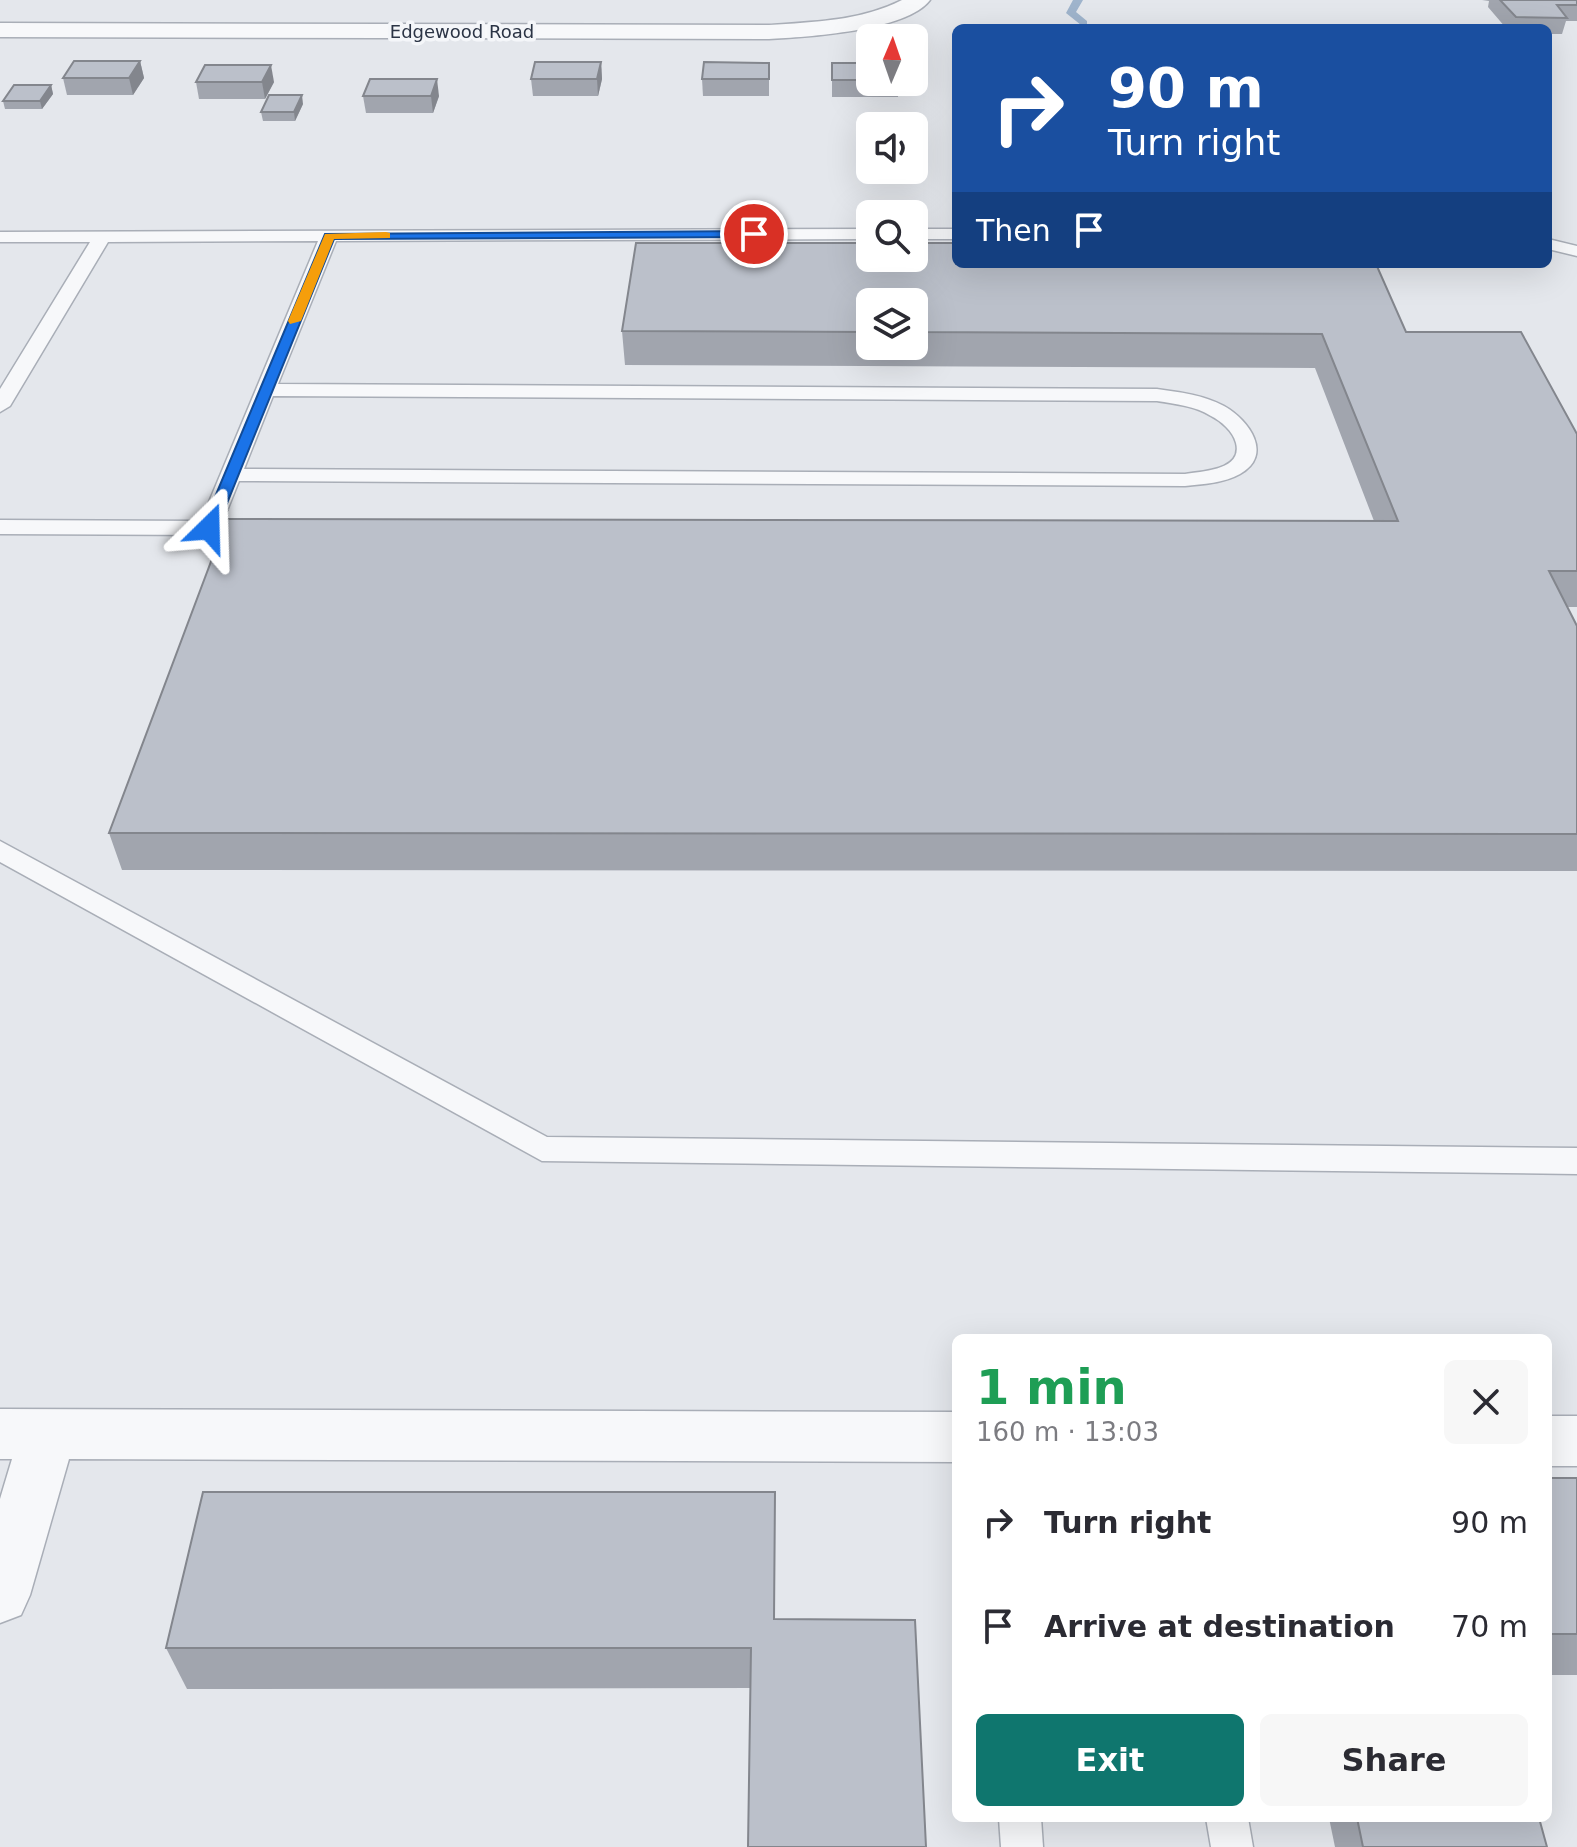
<!DOCTYPE html>
<html lang="en">
<head>
<meta charset="utf-8">
<style>
	body { margin:0; font-family:"DejaVu Sans",sans-serif; background:#f7f7f7; color:#2b2b33; height:100vh; display:flex; flex-direction:column; font-size:30px; white-space:nowrap }
	* { box-sizing:border-box; margin:0 }
	p { font-size:26px; color:#7c7c81 }
	.icon { flex:none; width:44px; height:44px; fill:none; stroke:currentColor; stroke-width:2; stroke-linecap:round; stroke-linejoin:round }
	.map { position:relative; flex:1; overflow:hidden }
	.panel { position:absolute; left:952px; top:1334px; width:600px; height:488px; display:flex; flex-direction:column; background:#fff; border-radius:12px; box-shadow:0 8px 32px #0002 }
	.panel>* { flex:none }
	.guide { position:absolute; left:952px; top:24px; width:600px; height:244px; border-radius:12px; box-shadow:0 8px 32px #0002; background:#1a4fa0; color:#fff; overflow:hidden }
	.needle { width:52px; rotate:2deg }
	.fabs { position:absolute; left:856px; top:24px; display:grid; gap:16px }
	.fabs a { display:grid; place-items:center; width:72px; height:72px; border-radius:12px; background:#fff; box-shadow:0 8px 32px #0002; font-size:40px }
	.pin { position:absolute; display:grid; place-items:center; width:68px; height:68px; color:#fff; margin:-34px; border:4px solid #fff; border-radius:50%; box-shadow:0 2px 8px #0007 }
	.me { position:absolute; width:88px; margin:-44px; rotate:22deg; stroke-linejoin:round; filter:drop-shadow(0 0 6px #0008) }
	.turn { display:flex; align-items:center; gap:28px; height:168px; padding:0 24px; font-size:36px }
	.turn .icon { width:104px; height:104px; stroke-width:2.5 }
	.turn b { display:block; font-size:56px; line-height:68px }
	.then { display:flex; align-items:center; height:76px; padding:0 24px; background:#0003; gap:16px; font-size:30px }
	.round { display:grid; place-items:center; flex:none; width:84px; height:84px; border-radius:12px; background:#f7f7f7 }
	.head { display:flex; align-items:center; justify-content:space-between; height:136px; padding:0 24px }
	h1 { font-size:48px; font-weight:700; line-height:60px; color:#1e9e55 }
	.cta { display:flex; gap:16px; margin-top:auto; padding:16px 24px }
	.cta a { flex:1; height:92px; border-radius:12px; background:#0f766e; color:#fff; font-size:32px; font-weight:700; line-height:92px; text-align:center }
	.cta a+a { background:#f7f7f7; color:#2b2b33 }
	ul { padding:0; list-style:none }
	li { display:flex; align-items:center; gap:24px; height:104px; padding:0 24px }
	li div { flex:1 }
	li b { display:block; font-size:30px }
	li em { font-style:normal }
	.map>svg:first-child { display:block }
	.lines { fill:none; stroke-linecap:round; stroke-linejoin:round }
	.stream { fill:#9fb4cc; fill-rule:evenodd }
	.lane-casing { stroke:#a9aeb7; stroke-width:3 }
	.street-casing { stroke:#a9aeb7; stroke-width:3 }
	.lane { fill:#f7f8fa; fill-rule:evenodd }
	.street { fill:#f7f8fa; fill-rule:evenodd }
	.wall { fill:#a1a5ae; fill-rule:evenodd }
	.shaded-wall { fill:#83868d }
	.building { fill:#bbc0ca; stroke:#83868d; stroke-width:2 }
	.route { fill:#1a73e8; stroke:#114b97; stroke-width:2 }
	.slow { fill:#f59e0b }
	.labels { text-anchor:middle; dominant-baseline:central; stroke-width:7; stroke-linejoin:round; paint-order:stroke }
	.far-street-label { font-size:18px; fill:#2b3445; stroke:#f4f6f9 }
</style>
</head>
<body>
<div class="map">
<svg width="1577" height="1847" viewBox="0 0 1577 1847">
	<rect width="100%" height="100%" fill="#e4e7ec"/>
	<g class="lines">
		<!-- stream -->
		<path class="stream" d="M 1073,0 L 1083,0 L 1076,12 L 1087,21 L 1087,25 L 1081,25 L 1066,13 Z"/>
		<!-- lane casing -->
		<g class="lane-casing">
			<g id="lane">
				<path d="M 870,229 L 870,239 L 336,241 L 278,384 L 1157,389 C 1179,392 1204,395 1224,406 C 1249,420 1274,455 1240,474 C 1224,483 1203,484 1185,486 L 239,481 L 220,528 L 209,535 L 0,534 L 0,520 L 201,521 L 318,241 L 108,242 L 10,406 L 0,412 L 0,389 L 90,242 L 0,242 L 0,232 ZM 273,396 L 1157,401 C 1176,404 1195,406 1211,416 C 1221,421 1233,431 1236,443 C 1243,470 1203,471 1185,474 L 244,469 Z"/>
				<rect x="914" y="229" width="42" height="10"/>
				<path d="M 1548,239 L 1577,246 L 1577,256 L 1548,249 Z"/>
				<path d="M 0,841 L 547,1137 L 1577,1148 L 1577,1174 L 542,1161 L 0,862 Z"/>
				<path d="M 999,1818 L 1041,1818 L 1043,1847 L 1001,1847 Z"/>
				<path d="M 1206,1818 L 1248,1818 L 1253,1847 L 1211,1847 Z"/>
			</g>
		</g>
		<!-- street casing -->
		<g class="street-casing">
			<g id="street">
				<path d="M 902,0 L 930,0 C 907,31 806,37 769,39 L 0,37 L 0,23 L 769,25 C 814,22 861,21 902,0 Z"/>
				<path d="M 0,1409 L 956,1412 L 956,1462 L 69,1459 L 30,1595 L 21,1615 L 0,1623 L 0,1499 L 12,1459 L 0,1459 Z"/>
				<rect x="1548" y="1416" width="29" height="50"/>
			</g>
		</g>
		<!-- lane -->
		<use href="#lane" class="lane"/>
		<!-- street -->
		<use href="#street" class="street"/>
	</g>
	<!-- wall -->
	<g class="wall">
		<path d="M 1482,0 L 1577,0 L 1577,21 L 1566,21 L 1562,34 L 1548,34 L 1548,28 L 1506,28 L 1488,7 L 1489,1 Z"/>
		<path d="M 140,61 L 144,78 L 133,95 L 67,95 L 63,78 Z"/>
		<path d="M 601,62 L 602,79 L 598,96 L 533,96 L 531,79 Z"/>
		<path d="M 769,63 L 769,96 L 703,96 L 702,79 Z"/>
		<path d="M 832,63 L 870,63 L 870,82 L 899,82 L 898,97 L 832,97 Z"/>
		<path d="M 196,82 L 274,82 L 265,99 L 199,99 Z"/>
		<path d="M 51,85 L 53,94 L 42,109 L 5,109 L 3,101 Z"/>
		<path d="M 363,96 L 439,96 L 433,113 L 366,113 Z"/>
		<path d="M 303,104 L 295,121 L 263,121 L 261,112 Z"/>
		<path d="M 636,243 L 870,243 L 870,258 L 914,258 L 914,243 L 956,243 L 956,264 L 1376,264 L 1406,332 L 1521,332 L 1577,434 L 1577,607 L 1567,607 L 1577,626 L 1577,871 L 122,870 L 109,833 L 227,519 L 1374,521 L 1315,368 L 625,365 L 622,331 ZM 870,302 L 914,302 L 914,346 L 870,346 Z"/>
		<rect x="1548" y="1478" width="29" height="197"/>
		<path d="M 775,1536 L 774,1619 L 750,1688 L 187,1689 L 166,1648 Z"/>
		<path d="M 1329,1818 L 1539,1818 L 1547,1847 L 1335,1847 Z"/>
	</g>
	<!-- shaded-wall -->
	<g class="shaded-wall">
		<path d="M 140,61 L 144,78 L 133,95 L 129,78 Z"/>
		<path d="M 601,62 L 602,79 L 598,96 L 597,79 Z"/>
		<path d="M 271,65 L 274,82 L 265,99 L 262,82 Z"/>
		<path d="M 437,79 L 439,96 L 433,113 L 431,96 Z"/>
		<path d="M 51,85 L 53,94 L 42,109 L 40,101 Z"/>
		<path d="M 302,95 L 303,104 L 295,121 L 294,112 Z"/>
	</g>
	<!-- building -->
	<g class="building">
		<path d="M 1500,0 L 1577,0 L 1577,5 L 1557,5 L 1567,18 L 1516,17 Z"/>
		<path d="M 74,61 L 140,61 L 129,78 L 63,78 Z"/>
		<path d="M 535,62 L 601,62 L 597,79 L 531,79 Z"/>
		<path d="M 704,62 L 769,63 L 769,79 L 702,79 Z"/>
		<rect x="832" y="63" width="38" height="17"/>
		<path d="M 205,65 L 271,65 L 262,82 L 196,82 Z"/>
		<path d="M 370,79 L 437,79 L 431,96 L 363,96 Z"/>
		<path d="M 14,85 L 51,85 L 40,101 L 3,101 Z"/>
		<path d="M 269,95 L 302,95 L 294,112 L 261,112 Z"/>
		<path d="M 636,243 L 870,243 L 870,258 L 914,258 L 914,243 L 956,243 L 956,264 L 1376,264 L 1406,332 L 1521,332 L 1577,434 L 1577,571 L 1549,571 L 1577,626 L 1577,834 L 109,833 L 227,519 L 1398,521 L 1322,334 L 914,332 L 914,302 L 870,302 L 870,332 L 622,331 Z"/>
		<rect x="1548" y="1478" width="29" height="156"/>
		<path d="M 203,1492 L 775,1492 L 774,1619 L 915,1620 L 926,1847 L 748,1847 L 751,1648 L 166,1648 Z"/>
		<path d="M 1357,1818 L 1539,1818 L 1547,1847 L 1363,1847 Z"/>
	</g>
	<!-- route -->
	<path class="route" d="M 754,231 L 759,232 L 759,237 L 334,239 L 217,528 L 209,532 L 202,528 L 325,234 Z"/>
	<!-- slow -->
	<path class="slow" d="M 386,232 L 390,233 L 390,238 L 334,239 L 301,321 L 290,324 L 288,321 L 325,234 Z"/>
	<g class="labels">
		<!-- far-street labels -->
		<g class="far-street-label">
			<text x="462" y="31">Edgewood Road</text>
		</g>
	</g>
</svg>
<div class="fabs">
<a><svg class="needle" viewBox="-14 -14 28 28"><path d="M0-13l5 13h-10z" fill="#e53935"/><path d="M0 13l5-13h-10z" fill="#7c7c81"/></svg></a>
<a><svg class="icon" aria-label="sound" viewBox="0 0 24 24"><path d="M4 9h4l5-4v14l-5-4H4zM17 9q2 3 0 6"/></svg></a>
<a><svg class="icon" aria-label="search" viewBox="0 0 24 24"><circle cx="10" cy="10" r="6"/><path d="M15 15l6 6"/></svg></a>
<a><svg class="icon" aria-label="layers" viewBox="0 0 24 24"><path d="M12 4l9 5-9 5-9-5zM3 14l9 5 9-5"/></svg></a>
</div>
<div class="pin" style="left:754px;top:234px;background:#d93025"><svg class="icon" aria-label="arrive" viewBox="0 0 24 24"><path d="M6 21V4h12l-3 4 3 4H6"/></svg></div>
<svg class="me" style="left:209px;top:528px" viewBox="-20 -20 40 40"><path d="M0-17L14 15 0 8-14 15z" fill="#1a73e8" stroke="#fff" stroke-width="4"/></svg>
<div class="guide">
<div class="turn"><svg class="icon" aria-label="right" viewBox="0 0 24 24"><path d="M7 20v-9h11M14 6l5 5-5 5"/></svg><div><b>90 m</b>Turn right</div></div>
<div class="then">Then<svg class="icon" aria-label="arrive" viewBox="0 0 24 24"><path d="M6 21V4h12l-3 4 3 4H6"/></svg></div>
</div>
<section class="panel">
<div class="head"><div><h1>1 min</h1><p>160 m · 13:03</p></div><a class="round"><svg class="icon" aria-label="close" viewBox="0 0 24 24"><path d="M6 6l12 12M18 6L6 18"/></svg></a></div>
<ul>
<li><svg class="icon" aria-label="right" viewBox="0 0 24 24"><path d="M7 20v-9h11M14 6l5 5-5 5"/></svg><div><b>Turn right</b></div><em>90 m</em></li>
<li><svg class="icon" aria-label="arrive" viewBox="0 0 24 24"><path d="M6 21V4h12l-3 4 3 4H6"/></svg><div><b>Arrive at destination</b></div><em>70 m</em></li>
</ul>
<div class="cta"><a>Exit</a><a>Share</a></div>
</section>
</div>
</body>
</html>
